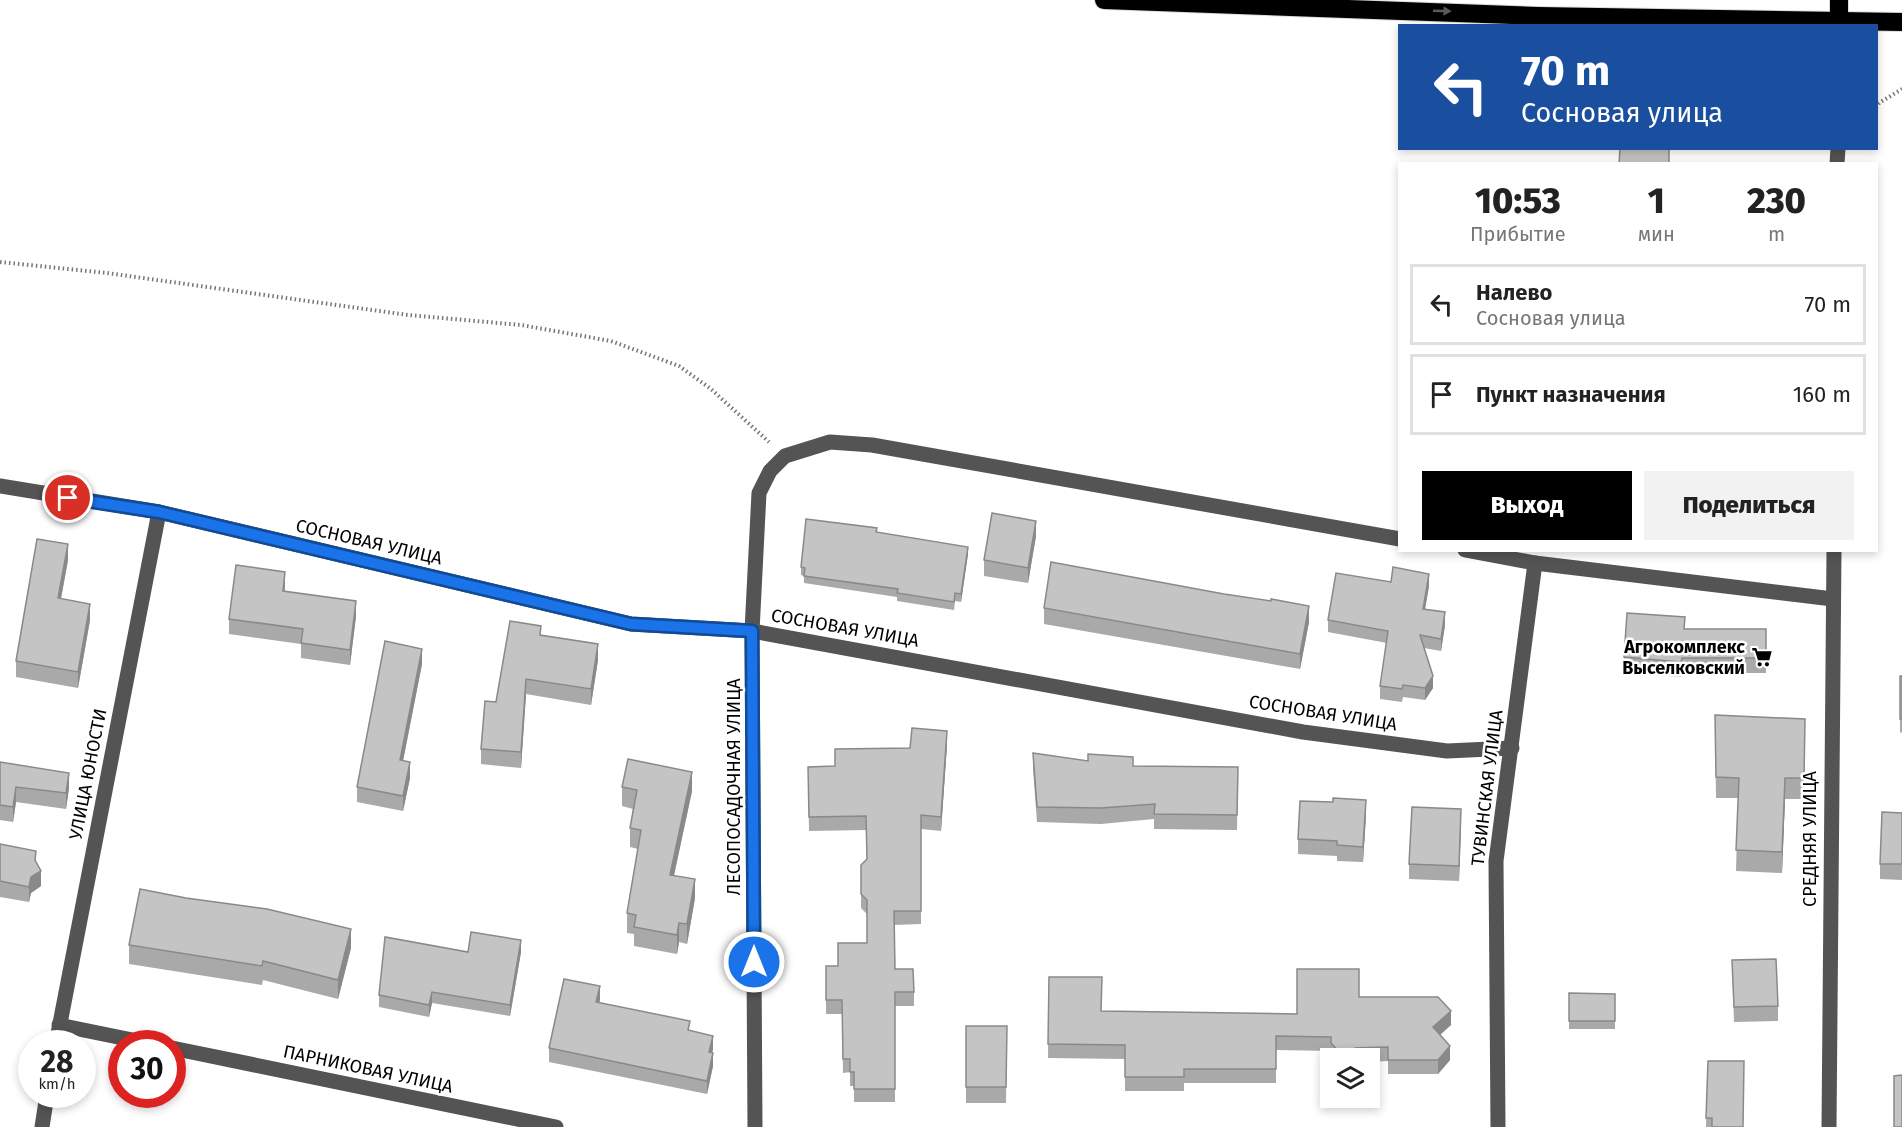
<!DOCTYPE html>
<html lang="ru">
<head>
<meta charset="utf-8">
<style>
	body { margin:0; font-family:"Fira Sans",sans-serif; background:#f2f2f2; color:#222; height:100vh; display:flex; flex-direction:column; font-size:22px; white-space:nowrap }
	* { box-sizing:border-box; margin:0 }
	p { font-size:20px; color:#767676 }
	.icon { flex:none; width:33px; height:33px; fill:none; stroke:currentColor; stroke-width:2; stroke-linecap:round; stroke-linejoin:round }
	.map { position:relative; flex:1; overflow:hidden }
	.panel { position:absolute; left:1398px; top:162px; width:480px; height:390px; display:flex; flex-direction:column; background:#fff; border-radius:0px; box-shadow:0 3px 9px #0003 }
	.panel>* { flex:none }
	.top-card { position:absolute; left:1398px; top:24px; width:480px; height:126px; border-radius:0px; box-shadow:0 3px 9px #0003; background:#1a4fa0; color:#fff; overflow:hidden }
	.controls { position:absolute; left:1320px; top:1048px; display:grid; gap:12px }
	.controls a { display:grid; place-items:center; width:60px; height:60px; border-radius:0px; background:#fff; box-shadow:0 3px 9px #0003; font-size:30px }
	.speed { position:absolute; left:18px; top:1030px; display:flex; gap:12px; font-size:30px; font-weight:700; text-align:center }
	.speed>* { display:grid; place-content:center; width:78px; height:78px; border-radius:50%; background:#fff; box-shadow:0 3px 9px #0003; line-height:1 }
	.speed small { font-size:15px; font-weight:400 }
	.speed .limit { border:9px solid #d22; background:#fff; color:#111 }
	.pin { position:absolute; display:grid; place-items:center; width:51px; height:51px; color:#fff; margin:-26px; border:3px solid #fff; border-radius:50%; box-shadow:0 2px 6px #0007 }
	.me { position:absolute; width:66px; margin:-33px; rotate:0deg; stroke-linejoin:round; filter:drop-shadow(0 0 4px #0008) }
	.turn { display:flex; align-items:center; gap:21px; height:126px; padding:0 24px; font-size:27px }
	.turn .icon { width:78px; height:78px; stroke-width:2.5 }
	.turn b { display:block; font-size:42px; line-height:51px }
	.eta { display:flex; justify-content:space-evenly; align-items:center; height:102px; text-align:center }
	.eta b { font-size:36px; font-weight:800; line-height:42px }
	.primary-button { display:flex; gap:12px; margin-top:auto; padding:12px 24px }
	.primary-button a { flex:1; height:69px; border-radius:0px; background:#000; color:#fff; font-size:24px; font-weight:800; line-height:69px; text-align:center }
	.primary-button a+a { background:#f2f2f2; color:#222 }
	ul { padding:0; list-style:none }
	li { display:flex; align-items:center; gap:18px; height:81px; margin:0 12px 9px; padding:0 12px; border:3px solid #e0e0e0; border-radius:0px }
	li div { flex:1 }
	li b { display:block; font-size:22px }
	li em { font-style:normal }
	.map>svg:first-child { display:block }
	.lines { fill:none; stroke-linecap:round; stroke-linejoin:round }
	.highway-casing { stroke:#dbdbdb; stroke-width:20 }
	.path { stroke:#767676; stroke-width:4; stroke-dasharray:1.5 3; stroke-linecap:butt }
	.minor { stroke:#545454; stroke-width:15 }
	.highway { stroke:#000; stroke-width:18 }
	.wall { fill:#a9a9a9 }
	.shaded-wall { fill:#898989 }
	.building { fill:#c4c4c4; stroke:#898989; stroke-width:1.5 }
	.oneway { fill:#595959 }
	.route-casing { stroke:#114b97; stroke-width:15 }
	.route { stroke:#1a73e8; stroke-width:10 }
	.labels { text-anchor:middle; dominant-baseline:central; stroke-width:5; stroke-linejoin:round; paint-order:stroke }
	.street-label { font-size:18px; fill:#000; stroke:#fff }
	.poi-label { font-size:18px; font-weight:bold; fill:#000; stroke:#fff; text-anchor:end }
</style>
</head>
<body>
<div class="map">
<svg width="1902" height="1127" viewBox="0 0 1902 1127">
	<rect width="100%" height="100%" fill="#fff"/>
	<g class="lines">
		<!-- highway casing -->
		<g class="highway-casing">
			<g id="highway">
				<path d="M 1104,0 L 1538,16 L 1902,22"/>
				<path d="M 1839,22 L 1839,0"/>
			</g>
		</g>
		<!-- path -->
		<g class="path">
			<path d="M 1876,108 L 1879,103 L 1902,89"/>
			<path d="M 0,262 L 107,273 L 408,315 L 521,325 L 611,341 L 679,366 L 711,389 L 769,442"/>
		</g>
		<!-- minor -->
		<g class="minor">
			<path d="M 1837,164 L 1838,148"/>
			<path d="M 0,486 L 159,512 L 631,624 L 752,631 L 1303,732 L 1447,751 L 1512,748"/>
			<path d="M 1465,550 L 1535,563 L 1833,599"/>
			<path d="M 59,1025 L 152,1044"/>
			<path d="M 56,1044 L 159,512"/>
			<path d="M 172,1048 L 556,1127"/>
			<path d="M 42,1127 L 47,1095"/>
			<path d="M 755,1127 L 752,631 L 759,493 L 770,471 L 785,456 L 830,442 L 872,445 L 1400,539"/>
			<path d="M 1498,1127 L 1496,861 L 1535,563"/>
			<path d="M 1829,1127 L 1834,550"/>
		</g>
		<!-- highway -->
		<use href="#highway" class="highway"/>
	</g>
	<!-- wall -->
	<g class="wall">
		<path d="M 877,532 L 968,554 L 961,602 L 955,601 L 954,610 L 897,601 L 897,597 L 804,583 L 804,576 L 801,575 L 801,567 Z"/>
		<path d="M 1036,536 L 1028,583 L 984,576 L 984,560 Z"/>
		<path d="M 68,560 L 61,599 L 90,620 L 78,688 L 16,677 L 16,661 Z"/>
		<path d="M 1391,582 L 1429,586 L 1425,609 L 1445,625 L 1441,651 L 1424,648 L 1433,688 L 1425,700 L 1403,697 L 1402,702 L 1380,699 L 1380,686 L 1387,643 L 1328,632 L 1328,620 Z"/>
		<path d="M 285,587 L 285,591 L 356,616 L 350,665 L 301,658 L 301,644 L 229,634 L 229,619 Z"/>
		<path d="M 1044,608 L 1309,622 L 1300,669 L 1044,624 Z"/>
		<path d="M 1685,629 L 1766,629 L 1766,673 L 1682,673 L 1681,677 L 1624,673 L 1624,657 Z"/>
		<path d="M 541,635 L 598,660 L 591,705 L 526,694 L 521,768 L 481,764 L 481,749 L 496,702 Z"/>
		<path d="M 422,664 L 403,761 L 410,778 L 403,811 L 357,802 L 357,787 Z"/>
		<path d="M 1900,676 L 1902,676 L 1902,732 L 1900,733 Z"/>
		<path d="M 1715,715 L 1805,719 L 1804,799 L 1785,799 L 1782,873 L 1736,871 L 1738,798 L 1716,798 Z"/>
		<path d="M 947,745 L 941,831 L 921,829 L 921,924 L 894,925 L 895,969 L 914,992 L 914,1006 L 895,1006 L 895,1102 L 854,1102 L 854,1086 L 850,1086 L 850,1072 L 843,1073 L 842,1014 L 826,1014 L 826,966 L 838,966 L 867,943 L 867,914 L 861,908 L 861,879 L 867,859 L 866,830 L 809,831 L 808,767 L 835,766 L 910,748 Z"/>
		<path d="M 1033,753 L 1088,761 L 1088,754 L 1133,766 L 1238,767 L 1237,830 L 1154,829 L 1154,819 L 1101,824 L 1037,822 L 1033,769 Z"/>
		<path d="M 0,762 L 69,788 L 66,809 L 16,802 L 13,822 L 0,820 Z"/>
		<path d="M 622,787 L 692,791 L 674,875 L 695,898 L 687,944 L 679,942 L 677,954 L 634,946 L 634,934 L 627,933 L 627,913 L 638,849 L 630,847 L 630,828 L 633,809 L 622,806 Z"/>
		<path d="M 1902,813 L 1902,880 L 1880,879 L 1880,864 Z"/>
		<path d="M 1366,815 L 1363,862 L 1337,861 L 1337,856 L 1298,854 L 1298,839 Z"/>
		<path d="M 1461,824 L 1459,881 L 1409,879 L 1409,864 Z"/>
		<path d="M 0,844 L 36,862 L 41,886 L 31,893 L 29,902 L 0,897 Z"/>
		<path d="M 129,945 L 351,948 L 338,999 L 263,980 L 262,985 L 129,964 Z"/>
		<path d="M 468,952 L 521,952 L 510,1016 L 432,1003 L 429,1017 L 379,1007 L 379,995 Z"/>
		<path d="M 1732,960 L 1778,1006 L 1778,1021 L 1734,1022 Z"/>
		<path d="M 1049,977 L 1102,1011 L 1297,1014 L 1359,997 L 1451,1025 L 1440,1035 L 1450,1060 L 1438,1074 L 1388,1074 L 1388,1061 L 1370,1062 L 1370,1059 L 1333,1059 L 1331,1056 L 1331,1051 L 1276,1050 L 1276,1083 L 1184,1083 L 1184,1091 L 1125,1091 L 1125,1059 L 1048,1058 Z"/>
		<path d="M 1569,993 L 1615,994 L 1615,1029 L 1569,1029 Z"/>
		<path d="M 600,1000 L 599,1002 L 690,1030 L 713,1049 L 712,1053 L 713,1066 L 707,1094 L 549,1062 L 549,1048 Z"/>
		<path d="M 966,1026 L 1007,1026 L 1006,1103 L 966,1103 Z"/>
		<path d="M 1708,1061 L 1743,1127 L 1706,1127 Z"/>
	</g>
	<!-- shaded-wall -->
	<g class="shaded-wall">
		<path d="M 1036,521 L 1036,536 L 1028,583 L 1028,568 Z"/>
		<path d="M 68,544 L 68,560 L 58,614 L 58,598 Z"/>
		<path d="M 968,547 L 968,554 L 961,602 L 961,594 Z"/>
		<path d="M 285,572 L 285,587 L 283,606 L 283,591 Z"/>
		<path d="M 1429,574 L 1429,586 L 1423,621 L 1423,609 Z"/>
		<path d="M 356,601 L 356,616 L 350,665 L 350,650 Z"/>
		<path d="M 90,604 L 90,620 L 78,688 L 78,672 Z"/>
		<path d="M 1309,606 L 1309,622 L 1300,669 L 1300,654 Z"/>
		<path d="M 1445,612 L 1445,625 L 1441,651 L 1441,639 Z"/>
		<path d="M 598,644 L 598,660 L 591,705 L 591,689 Z"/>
		<path d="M 422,649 L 422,664 L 400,776 L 400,760 Z"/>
		<path d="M 1433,676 L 1433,688 L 1425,700 L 1425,688 Z"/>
		<path d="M 526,679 L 526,694 L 521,768 L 521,752 Z"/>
		<path d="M 947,731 L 947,745 L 941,831 L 941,817 Z"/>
		<path d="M 410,762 L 410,778 L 403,811 L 403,796 Z"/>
		<path d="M 692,772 L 692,791 L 670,894 L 670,875 Z"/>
		<path d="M 69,773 L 69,788 L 66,809 L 66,793 Z"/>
		<path d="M 1785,778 L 1785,799 L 1782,873 L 1782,852 Z"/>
		<path d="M 16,787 L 16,802 L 13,822 L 13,807 Z"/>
		<path d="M 1366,800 L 1366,815 L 1363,862 L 1363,847 Z"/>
		<path d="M 1461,809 L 1461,824 L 1459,881 L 1459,866 Z"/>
		<path d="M 36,851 L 36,866 L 41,871 L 41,886 L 31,893 L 29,902 L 29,887 Z"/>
		<path d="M 695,879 L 695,898 L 687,944 L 687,924 Z"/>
		<path d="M 679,923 L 679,942 L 677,954 L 677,935 Z"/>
		<path d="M 351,929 L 351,948 L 338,999 L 338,980 Z"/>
		<path d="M 521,940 L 521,952 L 510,1016 L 510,1005 Z"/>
		<path d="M 600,986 L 600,1000 L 596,1015 L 596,1002 Z"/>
		<path d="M 432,992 L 432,1003 L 429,1017 L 429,1005 Z"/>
		<path d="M 1451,1011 L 1451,1025 L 1433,1041 L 1433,1027 Z"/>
		<path d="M 713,1036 L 713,1049 L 709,1066 L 709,1052 Z"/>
		<path d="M 1450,1046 L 1450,1060 L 1438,1074 L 1438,1060 Z"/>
		<path d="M 1355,1048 L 1355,1059 L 1350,1059 L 1350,1053 Z"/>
		<path d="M 713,1053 L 713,1066 L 707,1094 L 707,1081 Z"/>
	</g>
	<!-- building -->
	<g class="building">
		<path d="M 1620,148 L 1669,148 L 1669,164 L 1619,164 Z"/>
		<path d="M 992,513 L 1036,521 L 1028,568 L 984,560 Z"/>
		<path d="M 806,519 L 877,528 L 876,532 L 968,547 L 961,594 L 955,593 L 954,602 L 897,593 L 898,589 L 804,576 L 805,568 L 801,567 Z"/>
		<path d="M 37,539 L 68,544 L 58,598 L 90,604 L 78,672 L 16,661 Z"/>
		<path d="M 1051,562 L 1224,594 L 1271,601 L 1271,599 L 1309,606 L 1300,654 L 1044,608 Z"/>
		<path d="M 236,565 L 285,572 L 283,591 L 356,601 L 350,650 L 301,643 L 303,629 L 229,619 Z"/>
		<path d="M 1393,567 L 1429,574 L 1423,609 L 1445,612 L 1441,639 L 1420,635 L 1433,676 L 1425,688 L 1403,685 L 1402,689 L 1380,686 L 1388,631 L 1328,620 L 1336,573 L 1391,582 Z"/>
		<path d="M 1627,613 L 1685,617 L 1684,629 L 1766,629 L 1766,658 L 1682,658 L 1681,662 L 1624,657 Z"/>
		<path d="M 510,621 L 541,626 L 540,635 L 598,644 L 591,689 L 526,679 L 521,752 L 481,749 L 485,701 L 496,702 Z"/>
		<path d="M 385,641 L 422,649 L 400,760 L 410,762 L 403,796 L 357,787 Z"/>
		<rect x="1900" y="676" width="2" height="43"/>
		<path d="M 1715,715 L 1805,719 L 1804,778 L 1785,778 L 1782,852 L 1736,850 L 1739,778 L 1716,777 Z"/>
		<path d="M 912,728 L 947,731 L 941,817 L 921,815 L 921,911 L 894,911 L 895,969 L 913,969 L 914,992 L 895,992 L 895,1089 L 854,1089 L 854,1072 L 850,1072 L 850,1059 L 843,1059 L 842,1000 L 826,1000 L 826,966 L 838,966 L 838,943 L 867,943 L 867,900 L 861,894 L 861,865 L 867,859 L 866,816 L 809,817 L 808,767 L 835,766 L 835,749 L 910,748 Z"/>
		<path d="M 1033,753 L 1088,761 L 1088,754 L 1133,757 L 1133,766 L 1238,767 L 1237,815 L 1154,814 L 1155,804 L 1101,808 L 1037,807 Z"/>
		<path d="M 628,759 L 692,772 L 670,875 L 695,879 L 687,924 L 679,923 L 677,935 L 634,927 L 636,915 L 627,913 L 641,830 L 630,828 L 637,790 L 622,787 Z"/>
		<path d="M 0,762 L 69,773 L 66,793 L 16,787 L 13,807 L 0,805 Z"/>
		<path d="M 1333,798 L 1366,800 L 1363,847 L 1337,845 L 1337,841 L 1298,839 L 1300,801 L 1333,802 Z"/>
		<path d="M 1412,807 L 1461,809 L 1459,866 L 1409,864 Z"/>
		<path d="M 1882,812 L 1902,813 L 1902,864 L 1880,864 Z"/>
		<path d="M 0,844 L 36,851 L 35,860 L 41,871 L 31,877 L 29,887 L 0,881 Z"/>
		<path d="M 140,889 L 186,898 L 267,909 L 351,929 L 338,980 L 263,961 L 262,966 L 129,945 Z"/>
		<path d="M 471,932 L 521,940 L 510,1005 L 432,992 L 429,1005 L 379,995 L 385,937 L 468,952 Z"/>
		<path d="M 1776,959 L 1778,1006 L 1734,1007 L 1732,960 Z"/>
		<path d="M 1297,969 L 1359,969 L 1359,997 L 1438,997 L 1451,1011 L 1433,1027 L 1450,1046 L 1438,1060 L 1388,1060 L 1388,1047 L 1355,1048 L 1350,1053 L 1340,1053 L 1331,1043 L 1331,1037 L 1276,1036 L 1276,1069 L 1184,1069 L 1184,1077 L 1125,1077 L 1125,1045 L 1048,1044 L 1049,977 L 1102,977 L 1101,1011 L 1297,1014 Z"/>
		<path d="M 564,979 L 600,986 L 596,1002 L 690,1021 L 688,1030 L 713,1036 L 709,1052 L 713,1053 L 707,1081 L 549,1048 Z"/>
		<path d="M 1569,993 L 1615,994 L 1615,1021 L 1569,1021 Z"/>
		<path d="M 966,1026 L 1007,1026 L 1006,1087 L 966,1087 Z"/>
		<path d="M 1708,1061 L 1744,1061 L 1743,1127 L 1712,1127 L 1712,1118 L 1706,1118 Z"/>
		<path d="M 1902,1075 L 1902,1127 L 1894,1127 L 1894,1076 Z"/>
	</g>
	<!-- one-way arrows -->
	<defs><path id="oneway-solid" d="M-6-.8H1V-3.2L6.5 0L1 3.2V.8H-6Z" transform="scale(1.5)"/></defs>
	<use class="oneway" href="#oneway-solid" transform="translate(1442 11) rotate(2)"/>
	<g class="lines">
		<!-- route casing -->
		<g class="route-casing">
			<path id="route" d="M 68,498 L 159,512 L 631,624 L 752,631 L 754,962"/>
		</g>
		<!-- route -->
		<use href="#route" class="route"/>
	</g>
	<!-- icons -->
	<defs>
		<g id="supermarket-bare" transform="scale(1.62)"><path d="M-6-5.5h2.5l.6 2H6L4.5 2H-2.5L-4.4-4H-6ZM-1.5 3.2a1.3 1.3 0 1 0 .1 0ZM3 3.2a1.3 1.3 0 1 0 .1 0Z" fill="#000" stroke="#fff" stroke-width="2.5" paint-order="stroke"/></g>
	</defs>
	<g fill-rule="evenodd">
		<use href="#supermarket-bare" x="1762" y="657"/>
	</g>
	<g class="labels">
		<!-- street labels -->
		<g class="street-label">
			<text transform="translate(369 542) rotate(13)">СОСНОВАЯ УЛИЦА</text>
			<text transform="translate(845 628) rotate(10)">СОСНОВАЯ УЛИЦА</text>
			<text transform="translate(1323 713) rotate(9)">СОСНОВАЯ УЛИЦА</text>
			<text transform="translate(88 774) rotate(-79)">УЛИЦА ЮНОСТИ</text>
			<text transform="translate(734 787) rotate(-90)">ЛЕСОПОСАДОЧНАЯ УЛИЦА</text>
			<text transform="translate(1487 788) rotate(-83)">ТУВИНСКАЯ УЛИЦА</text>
			<text transform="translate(1810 839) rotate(-90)">СРЕДНЯЯ УЛИЦА</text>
			<text transform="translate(368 1069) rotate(12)">ПАРНИКОВАЯ УЛИЦА</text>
		</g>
		<!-- poi labels -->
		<g class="poi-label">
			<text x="1745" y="647">Агрокомплекс<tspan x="1745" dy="21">Выселковский</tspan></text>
		</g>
	</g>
</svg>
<div class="controls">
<a><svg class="icon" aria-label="layers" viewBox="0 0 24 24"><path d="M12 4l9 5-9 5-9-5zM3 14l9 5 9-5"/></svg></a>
</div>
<div class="speed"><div>28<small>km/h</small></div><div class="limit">30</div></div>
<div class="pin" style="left:68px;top:498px;background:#d93025"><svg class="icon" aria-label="arrive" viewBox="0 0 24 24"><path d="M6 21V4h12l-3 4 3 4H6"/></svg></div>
<svg class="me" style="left:754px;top:962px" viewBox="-20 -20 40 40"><circle r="17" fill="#1a73e8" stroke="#fff" stroke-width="3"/><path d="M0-11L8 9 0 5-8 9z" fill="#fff"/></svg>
<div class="top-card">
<div class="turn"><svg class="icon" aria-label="left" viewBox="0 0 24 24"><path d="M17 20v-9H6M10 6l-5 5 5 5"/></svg><div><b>70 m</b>Сосновая улица</div></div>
</div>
<section class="panel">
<div class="eta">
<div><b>10:53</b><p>Прибытие</p></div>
<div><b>1</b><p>мин</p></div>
<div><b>230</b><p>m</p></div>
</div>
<ul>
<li><svg class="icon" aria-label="left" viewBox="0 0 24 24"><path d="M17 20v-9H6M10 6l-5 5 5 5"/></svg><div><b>Налево</b><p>Сосновая улица</p></div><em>70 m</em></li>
<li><svg class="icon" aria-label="arrive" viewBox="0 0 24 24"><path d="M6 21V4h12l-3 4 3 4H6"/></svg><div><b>Пункт назначения</b></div><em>160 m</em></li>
</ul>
<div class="primary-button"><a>Выход</a><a>Поделиться</a></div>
</section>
</div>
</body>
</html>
